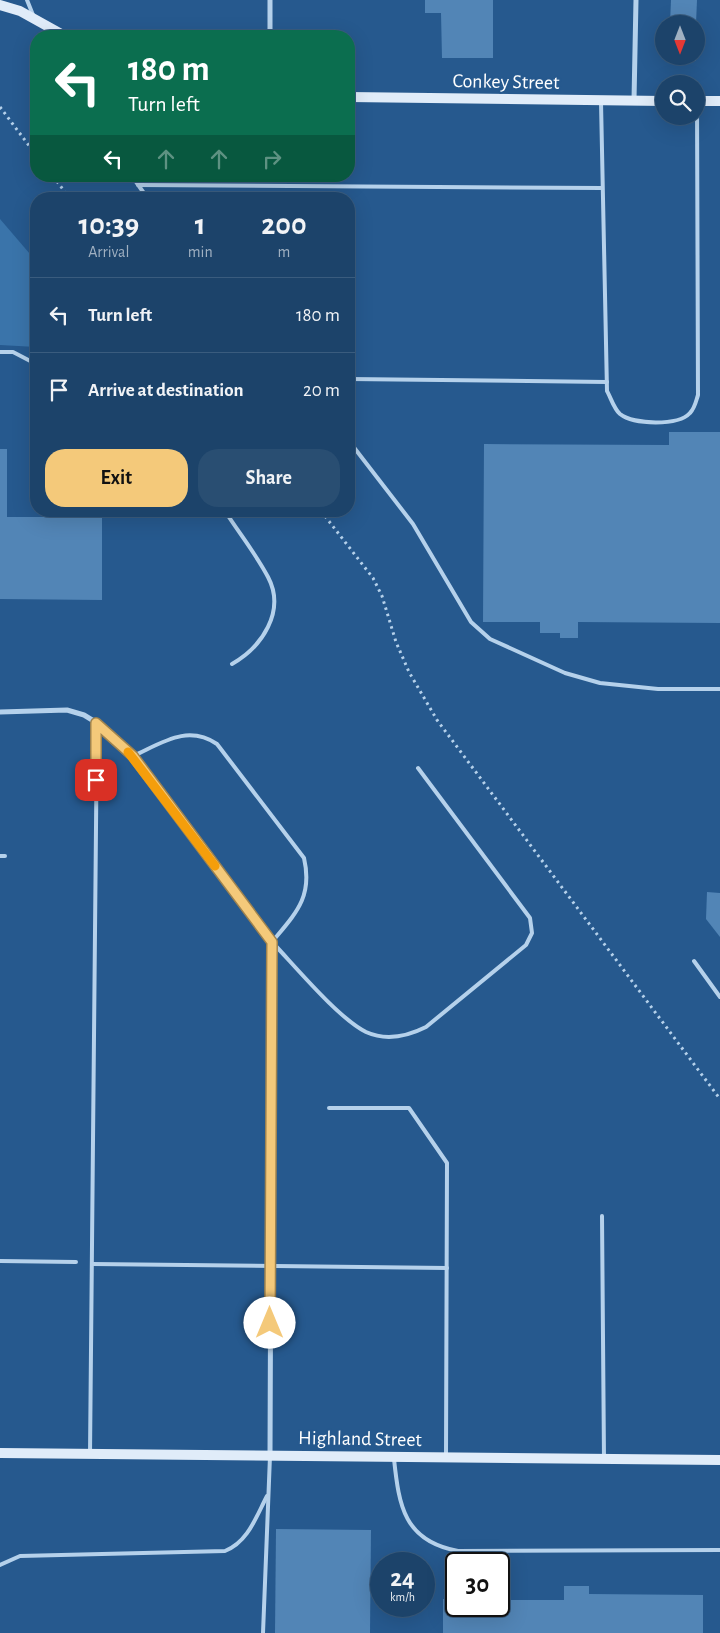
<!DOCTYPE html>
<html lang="en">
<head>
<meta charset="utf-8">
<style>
	body { margin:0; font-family:"Alegreya Sans",sans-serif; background:#294e72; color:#f1f3f6; height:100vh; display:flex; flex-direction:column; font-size:19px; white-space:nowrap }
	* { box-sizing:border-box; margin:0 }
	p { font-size:16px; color:#a0b0c1 }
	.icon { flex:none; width:28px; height:28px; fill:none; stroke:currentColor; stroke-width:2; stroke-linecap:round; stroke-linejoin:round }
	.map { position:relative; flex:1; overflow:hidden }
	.sheet { position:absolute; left:30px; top:192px; width:325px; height:325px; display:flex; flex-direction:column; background:#1c436a; border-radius:20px; box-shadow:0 5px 20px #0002,0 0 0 1px #3a5c7e }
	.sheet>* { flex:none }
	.top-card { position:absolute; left:30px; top:30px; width:325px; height:152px; border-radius:20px; box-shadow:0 5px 20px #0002,0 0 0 1px #3a5c7e; background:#0b6e4f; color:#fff; overflow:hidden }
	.needle { width:32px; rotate:180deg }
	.tools { position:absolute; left:655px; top:15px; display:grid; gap:10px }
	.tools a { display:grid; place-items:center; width:50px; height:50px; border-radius:50%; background:#1c436a; box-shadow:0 5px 20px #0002,0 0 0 1px #3a5c7e; font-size:25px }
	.speed { position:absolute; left:370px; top:1552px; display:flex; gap:10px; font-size:25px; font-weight:700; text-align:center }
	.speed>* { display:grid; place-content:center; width:65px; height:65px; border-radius:50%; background:#1c436a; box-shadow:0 5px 20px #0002,0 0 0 1px #3a5c7e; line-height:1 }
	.speed small { font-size:12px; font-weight:400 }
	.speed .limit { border:2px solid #111; border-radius:8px; background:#fff; color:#111 }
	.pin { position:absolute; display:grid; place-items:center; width:42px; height:42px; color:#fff; margin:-21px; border-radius:10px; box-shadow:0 2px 8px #0006 }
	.me { position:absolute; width:55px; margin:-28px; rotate:0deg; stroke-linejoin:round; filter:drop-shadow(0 0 4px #0008) }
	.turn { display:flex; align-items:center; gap:18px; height:105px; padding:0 15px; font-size:22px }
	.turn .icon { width:65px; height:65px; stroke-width:2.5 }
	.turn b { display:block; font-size:35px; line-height:42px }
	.lanes { display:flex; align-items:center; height:48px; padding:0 15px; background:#0003; justify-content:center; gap:25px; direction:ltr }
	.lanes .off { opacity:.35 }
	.eta { display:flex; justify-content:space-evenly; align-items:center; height:85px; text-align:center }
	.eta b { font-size:30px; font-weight:700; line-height:35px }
	.action { display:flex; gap:10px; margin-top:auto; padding:10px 15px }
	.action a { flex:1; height:58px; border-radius:20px; background:#f4c97a; color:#111; font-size:20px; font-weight:700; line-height:58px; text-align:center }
	.action a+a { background:#294e72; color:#f1f3f6 }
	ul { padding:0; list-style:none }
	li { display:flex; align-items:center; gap:15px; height:75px; padding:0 15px; border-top:1px solid #3a5c7e }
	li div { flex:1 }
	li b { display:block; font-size:19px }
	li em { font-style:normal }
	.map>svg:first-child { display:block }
	.green { fill:#3a74aa }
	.building { fill:#5285b6 }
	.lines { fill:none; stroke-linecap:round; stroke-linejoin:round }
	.path { stroke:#b5d1eb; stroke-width:3; stroke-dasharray:2.5 4; stroke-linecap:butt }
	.lane { stroke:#b5d1eb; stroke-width:4 }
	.street { stroke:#b5d1eb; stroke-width:5 }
	.secondary { stroke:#e0ecf9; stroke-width:10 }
	.route-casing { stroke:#9f834f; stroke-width:12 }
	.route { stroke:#f4c97a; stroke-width:9 }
	.slow { stroke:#f59e0b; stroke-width:9 }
	.labels { text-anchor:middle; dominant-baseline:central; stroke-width:4; stroke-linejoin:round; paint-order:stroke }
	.street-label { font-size:20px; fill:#fff; stroke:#26598e }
</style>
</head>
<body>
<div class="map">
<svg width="720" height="1633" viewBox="0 0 720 1633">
	<rect width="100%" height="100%" fill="#26598e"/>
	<!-- green -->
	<path class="green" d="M 0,219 L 36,261 L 36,347 L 0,345 Z"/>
	<!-- building -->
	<g class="building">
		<path d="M 425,0 L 493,0 L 493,58 L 442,58 L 441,13 L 425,13 Z"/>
		<path d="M 671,0 L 697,0 L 696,24 L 670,24 Z"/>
		<rect x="670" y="56" width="26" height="5"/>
		<path d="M 669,432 L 720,432 L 720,623 L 578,622 L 578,638 L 560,638 L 560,633 L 540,633 L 540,622 L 483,622 L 484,444 L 669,445 Z"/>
		<path d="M 0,449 L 7,449 L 7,517 L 102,517 L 102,600 L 0,599 Z"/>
		<path d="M 707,892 L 720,893 L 720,937 L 706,919 Z"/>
		<path d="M 276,1529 L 371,1530 L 370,1633 L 275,1633 Z"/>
		<path d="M 564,1586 L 589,1586 L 589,1594 L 703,1595 L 703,1633 L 443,1633 L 443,1599 L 456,1599 L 456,1606 L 499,1606 L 499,1600 L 564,1600 Z"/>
	</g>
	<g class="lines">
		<!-- path -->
		<g class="path">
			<path d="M 0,107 L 36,155"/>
			<path d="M 53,176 L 70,199"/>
			<path d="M 321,511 L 373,578 L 382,596 L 396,642 L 409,672 L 437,720 L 720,1099"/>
		</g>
		<!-- lane -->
		<g class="lane">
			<path d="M 27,0 L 33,15"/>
			<path d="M 601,102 L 607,391 C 611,398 614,409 620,414 C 634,425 678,426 690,413 C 695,408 696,401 698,395 L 697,101"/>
			<path d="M 132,176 L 148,199"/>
			<path d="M 138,185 L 602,188"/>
			<path d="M 0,352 L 13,352 L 36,364"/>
			<path d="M 349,379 L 607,382"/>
			<path d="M 349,441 L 413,524 L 471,622 L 490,639 L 565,673 L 600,683 L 658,689 L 720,689"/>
			<path d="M 225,511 C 239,533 256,554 268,577 C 286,611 262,647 232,664"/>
			<path d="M 133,756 C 162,743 187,724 217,744 L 304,858 C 313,897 296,913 272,942 C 295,966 338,1018 366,1032 C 386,1041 408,1036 426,1027 L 526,945 L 532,933 L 530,918 L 418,768"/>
			<path d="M 0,856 L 5,856"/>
			<path d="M 694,961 L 720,997"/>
			<path d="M 329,1108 L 409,1108 L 447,1163 L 446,1456"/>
			<path d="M 602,1216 L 604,1459"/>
			<path d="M 0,1261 L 76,1262"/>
			<path d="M 92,1264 L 447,1268"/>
			<path d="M 90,1454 L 97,723"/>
			<path d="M 394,1459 C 399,1506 404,1541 458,1551 L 720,1550"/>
			<path d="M 0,1565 L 20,1556 L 225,1551 C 248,1542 256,1517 267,1496"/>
			<path d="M 263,1633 L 270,1456"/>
		</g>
		<!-- street -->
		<g class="street">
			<path d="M 270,36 L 270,0"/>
			<path d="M 634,100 L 636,0"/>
			<path d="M 0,712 L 67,710 L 84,715 L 97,723 L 133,756 L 272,942 L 270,1456"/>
		</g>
		<!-- secondary -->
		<g class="secondary">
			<path d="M 0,5 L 20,11 L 65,36"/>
			<path d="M 349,97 L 664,101"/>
			<path d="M 696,101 L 720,101"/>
			<path d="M 0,1453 L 720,1460"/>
		</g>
	</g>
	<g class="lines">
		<!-- route casing -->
		<g class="route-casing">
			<path id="route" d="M 96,780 L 96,723 L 133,756 L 272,942 L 270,1323"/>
		</g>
		<!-- route -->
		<use href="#route" class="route"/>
		<!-- slow -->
		<path class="slow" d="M 128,752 L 215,866"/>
	</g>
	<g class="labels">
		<!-- street labels -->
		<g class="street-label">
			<text transform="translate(506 82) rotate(1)">Conkey Street</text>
			<text transform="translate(360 1439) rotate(1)">Highland Street</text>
		</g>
	</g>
</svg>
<div class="tools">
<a><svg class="needle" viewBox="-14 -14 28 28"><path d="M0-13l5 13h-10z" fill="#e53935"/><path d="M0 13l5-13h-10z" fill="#a0b0c1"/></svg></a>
<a><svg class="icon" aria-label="search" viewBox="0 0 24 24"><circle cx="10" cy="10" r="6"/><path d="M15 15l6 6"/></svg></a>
</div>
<div class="speed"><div>24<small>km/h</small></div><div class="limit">30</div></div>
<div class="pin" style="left:96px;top:780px;background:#d93025"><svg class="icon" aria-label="arrive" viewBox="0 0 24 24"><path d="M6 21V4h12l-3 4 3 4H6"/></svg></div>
<svg class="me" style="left:270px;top:1323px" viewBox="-20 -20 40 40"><circle r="19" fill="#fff"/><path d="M0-13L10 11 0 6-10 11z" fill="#f4c97a"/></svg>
<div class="top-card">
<div class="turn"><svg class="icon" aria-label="left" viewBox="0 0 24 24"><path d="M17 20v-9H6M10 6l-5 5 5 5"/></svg><div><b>180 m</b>Turn left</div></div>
<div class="lanes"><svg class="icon" aria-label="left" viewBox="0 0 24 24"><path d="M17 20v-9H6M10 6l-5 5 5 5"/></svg><svg class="icon off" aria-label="ahead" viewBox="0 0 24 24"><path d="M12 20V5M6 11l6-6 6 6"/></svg><svg class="icon off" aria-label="ahead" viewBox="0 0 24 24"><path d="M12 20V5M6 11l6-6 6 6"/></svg><svg class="icon off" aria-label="right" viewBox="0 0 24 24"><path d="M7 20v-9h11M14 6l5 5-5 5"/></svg></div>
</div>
<section class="sheet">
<div class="eta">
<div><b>10:39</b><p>Arrival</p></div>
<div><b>1</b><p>min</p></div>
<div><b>200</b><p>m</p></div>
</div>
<ul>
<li><svg class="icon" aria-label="left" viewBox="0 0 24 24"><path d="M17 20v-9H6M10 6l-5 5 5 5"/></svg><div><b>Turn left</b></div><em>180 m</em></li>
<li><svg class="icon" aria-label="arrive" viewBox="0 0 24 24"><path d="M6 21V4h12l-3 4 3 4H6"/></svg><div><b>Arrive at destination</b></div><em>20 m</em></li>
</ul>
<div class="action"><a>Exit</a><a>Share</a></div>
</section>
</div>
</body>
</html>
